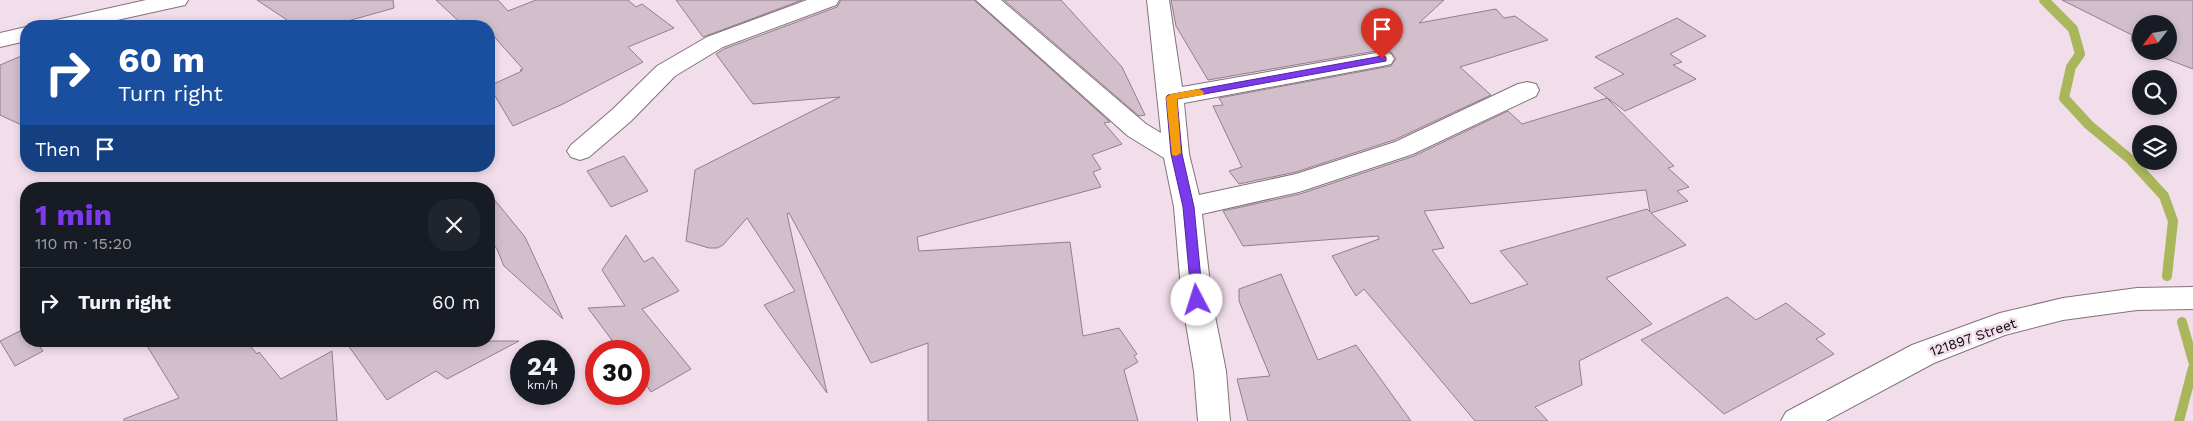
<!DOCTYPE html>
<html lang="en">
<head>
<meta charset="utf-8">
<style>
	body { margin:0; font-family:"Work Sans",sans-serif; background:#20242c; color:#f1f3f6; height:100vh; display:flex; flex-direction:column; font-size:19px; white-space:nowrap }
	* { box-sizing:border-box; margin:0 }
	p { font-size:16px; color:#9ea1a6 }
	.icon { flex:none; width:28px; height:28px; fill:none; stroke:currentColor; stroke-width:2; stroke-linecap:round; stroke-linejoin:round }
	.map { position:relative; flex:1; overflow:hidden }
	.panel { position:absolute; left:20px; top:182px; width:475px; height:165px; display:flex; flex-direction:column; background:#171b24; border-radius:20px; box-shadow:0 2px 8px #0003 }
	.panel>* { flex:none }
	.guide { position:absolute; left:20px; top:20px; width:475px; height:152px; border-radius:20px; box-shadow:0 2px 8px #0003; background:#1a4fa0; color:#fff; overflow:hidden }
	.needle { width:32px; rotate:239deg }
	.tools { position:absolute; left:2132px; top:15px; display:grid; gap:10px }
	.tools a { display:grid; place-items:center; width:45px; height:45px; border-radius:50%; background:#171b24; box-shadow:0 2px 8px #0003; font-size:25px }
	.speed { position:absolute; left:510px; top:340px; display:flex; gap:10px; font-size:25px; font-weight:700; text-align:center }
	.speed>* { display:grid; place-content:center; width:65px; height:65px; border-radius:50%; background:#171b24; box-shadow:0 2px 8px #0003; line-height:1 }
	.speed small { font-size:12px; font-weight:400 }
	.speed .limit { border:8px solid #d22; background:#fff; color:#111 }
	.pin { position:absolute; display:grid; place-items:center; width:42px; height:42px; color:#fff; margin:-51px -21px; border-radius:50% 50% 50% 0; rotate:-45deg; box-shadow:0 0 5px #0007 }
	.pin .icon { rotate:45deg }
	.me { position:absolute; width:55px; margin:-28px; rotate:355deg; stroke-linejoin:round; filter:drop-shadow(0 0 4px #0008) }
	.turn { display:flex; align-items:center; gap:18px; height:105px; padding:0 15px; font-size:22px }
	.turn .icon { width:65px; height:65px; stroke-width:2.5 }
	.turn b { display:block; font-size:35px; line-height:42px }
	.then { display:flex; align-items:center; height:48px; padding:0 15px; background:#0003; gap:10px; font-size:19px }
	.round { display:grid; place-items:center; flex:none; width:52px; height:52px; border-radius:20px; background:#20242c }
	.summary { display:flex; align-items:center; justify-content:space-between; height:85px; padding:0 15px }
	h1 { font-size:30px; font-weight:700; line-height:38px; color:#7c3aed }
	ul { padding:0; list-style:none }
	li { display:flex; align-items:center; gap:15px; height:70px; padding:0 15px; border-top:1px solid #363941 }
	li div { flex:1 }
	li b { display:block; font-size:19px }
	li em { font-style:normal }
	.map>svg:first-child { display:block }
	.lines { fill:none; stroke-linecap:round; stroke-linejoin:round }
	.stream { stroke:#a9b65b; stroke-width:10 }
	.building { fill:#d2bfcb; stroke:#917f8b; fill-rule:evenodd }
	.minor-casing { stroke:#83727d; stroke-width:2 }
	.minor { fill:#fff; fill-rule:evenodd }
	.route { fill:#7c3aed; stroke:#51269a }
	.slow { fill:#f59e0b }
	.labels { text-anchor:middle; dominant-baseline:central; stroke-width:5; stroke-linejoin:round; paint-order:stroke }
	.street-label { font-size:14px; fill:#10090d; stroke:#f2deeb }
</style>
</head>
<body>
<div class="map">
<svg width="2193" height="421" viewBox="0 0 2193 421">
	<rect width="100%" height="100%" fill="#f2deeb"/>
	<g class="lines">
		<!-- stream -->
		<g class="stream">
			<path d="M 2044,0 L 2073,29 L 2080,54 L 2071,67 L 2064,98 L 2089,125 L 2131,160 L 2164,196 L 2173,221 L 2167,276"/>
			<path d="M 2182,322 L 2193,361"/>
			<path d="M 2179,421 L 2193,368"/>
		</g>
	</g>
	<!-- building -->
	<g class="building">
		<path d="M 257,0 L 393,0 L 394,8 L 330,26 L 296,26 Z"/>
		<path d="M 436,0 L 498,0 L 508,11 L 536,0 L 628,0 L 636,7 L 642,4 L 674,28 L 628,47 L 643,62 L 563,104 L 513,126 L 489,86 L 522,71 L 520,70 L 523,69 L 489,31 L 489,26 L 464,26 Z"/>
		<path d="M 676,0 L 802,0 L 703,37 Z"/>
		<path d="M 841,0 L 974,0 L 1110,122 L 1104,123 L 1122,144 L 1092,155 L 1101,169 L 1093,172 L 1101,187 L 917,237 L 919,251 L 1070,242 L 1083,336 L 1119,328 L 1137,354 L 1134,356 L 1138,362 L 1124,370 L 1138,421 L 928,421 L 928,343 L 871,363 L 789,213 L 787,214 L 827,393 L 764,305 L 795,291 L 747,218 L 723,245 L 717,248 L 709,248 L 686,241 L 695,170 L 840,97 L 753,104 L 716,54 L 724,49 L 837,7 Z"/>
		<path d="M 1004,0 L 1061,0 L 1122,67 L 1145,115 L 1139,116 Z"/>
		<path d="M 1171,0 L 1444,0 L 1419,23 L 1496,9 L 1504,18 L 1515,16 L 1548,40 L 1460,67 L 1491,95 L 1394,140 L 1296,172 L 1239,184 L 1229,171 L 1242,167 L 1213,106 L 1223,105 L 1219,98 L 1391,66 L 1396,58 L 1391,52 L 1382,50 L 1208,80 L 1176,26 Z"/>
		<path d="M 2062,0 L 2193,0 L 2193,69 L 2159,56 L 2161,51 L 2169,51 L 2169,24 L 2141,24 L 2141,44 L 2131,41 L 2132,35 Z"/>
		<path d="M 1677,18 L 1706,36 L 1670,54 L 1682,62 L 1673,65 L 1696,79 L 1625,111 L 1594,88 L 1624,74 L 1595,57 Z"/>
		<path d="M 26,54 L 26,127 L 0,115 L 0,65 Z"/>
		<path d="M 1607,98 L 1674,166 L 1668,168 L 1689,187 L 1677,191 L 1688,201 L 1651,213 L 1686,245 L 1606,278 L 1652,324 L 1579,361 L 1582,385 L 1535,407 L 1548,421 L 1475,421 L 1364,289 L 1356,296 L 1332,256 L 1379,239 L 1378,236 L 1243,246 L 1223,211 L 1300,194 L 1414,156 L 1508,111 L 1522,124 ZM 1646,190 L 1650,212 L 1647,209 L 1500,251 L 1528,284 L 1471,304 L 1432,250 L 1444,248 L 1424,211 Z"/>
		<path d="M 624,156 L 648,191 L 611,207 L 587,171 Z"/>
		<path d="M 489,193 L 525,237 L 563,319 L 504,266 L 497,249 L 489,238 Z"/>
		<path d="M 626,235 L 644,262 L 653,257 L 679,291 L 642,309 L 691,369 L 651,392 L 639,375 L 639,351 L 620,351 L 588,308 L 625,306 L 602,270 Z"/>
		<path d="M 1281,274 L 1318,360 L 1356,345 L 1411,421 L 1248,421 L 1237,379 L 1270,376 L 1239,301 L 1239,289 Z"/>
		<path d="M 1727,297 L 1756,320 L 1786,303 L 1825,334 L 1816,339 L 1834,354 L 1724,414 L 1641,340 Z"/>
		<path d="M 26,328 L 26,341 L 36,341 L 43,351 L 15,366 L 0,341 Z"/>
		<path d="M 144,341 L 246,341 L 257,354 L 259,352 L 281,379 L 332,351 L 337,421 L 124,421 L 124,419 L 179,398 Z"/>
		<path d="M 345,341 L 519,341 L 447,379 L 436,371 L 387,400 Z"/>
	</g>
	<g class="lines">
		<!-- minor casing -->
		<g class="minor-casing">
			<g id="minor">
				<path d="M 146,0 L 188,0 L 185,5 L 90,26 L 48,26 L 52,21 Z"/>
				<path d="M 807,0 L 839,0 L 836,5 L 723,47 L 675,76 L 631,121 L 589,157 L 580,160 L 571,157 L 567,151 L 571,145 L 613,109 L 657,66 L 707,37 Z"/>
				<path d="M 976,0 L 1001,0 L 1146,124 L 1161,133 L 1147,0 L 1169,0 L 1182,87 L 1382,52 L 1391,54 L 1394,59 L 1391,64 L 1382,66 L 1184,103 L 1189,154 L 1199,195 L 1296,174 L 1395,142 L 1518,84 L 1527,82 L 1536,84 L 1539,90 L 1536,96 L 1413,154 L 1299,192 L 1202,214 L 1212,301 L 1226,371 L 1230,421 L 1198,421 L 1194,371 L 1182,301 L 1174,207 L 1164,158 L 1128,136 Z"/>
				<path d="M 26,27 L 26,41 L 0,47 L 0,33 Z"/>
				<path d="M 2193,287 L 2193,309 L 2137,310 L 2063,320 L 2005,335 L 1934,363 L 1826,421 L 1781,421 L 1786,412 L 1912,345 L 2000,313 L 2063,298 L 2137,288 Z"/>
			</g>
		</g>
		<!-- minor -->
		<use href="#minor" class="minor"/>
	</g>
	<!-- route -->
	<path class="route" d="M 1382,56 L 1386,57 L 1386,61 L 1177,99 L 1182,154 L 1194,207 L 1203,300 L 1197,305 L 1192,304 L 1183,207 L 1171,154 L 1166,97 L 1168,95 Z"/>
	<!-- slow -->
	<path class="slow" d="M 1199,89 L 1204,92 L 1203,95 L 1177,99 L 1181,153 L 1176,156 L 1172,155 L 1166,97 L 1171,94 Z"/>
	<g class="labels">
		<!-- street labels -->
		<g class="street-label">
			<text transform="translate(1973 337) rotate(-19)">121897 Street</text>
		</g>
	</g>
</svg>
<div class="tools">
<a><svg class="needle" viewBox="-14 -14 28 28"><path d="M0-13l5 13h-10z" fill="#e53935"/><path d="M0 13l5-13h-10z" fill="#9ea1a6"/></svg></a>
<a><svg class="icon" aria-label="search" viewBox="0 0 24 24"><circle cx="10" cy="10" r="6"/><path d="M15 15l6 6"/></svg></a>
<a><svg class="icon" aria-label="layers" viewBox="0 0 24 24"><path d="M12 4l9 5-9 5-9-5zM3 14l9 5 9-5"/></svg></a>
</div>
<div class="speed"><div>24<small>km/h</small></div><div class="limit">30</div></div>
<div class="pin" style="left:1382px;top:59px;background:#d93025"><svg class="icon" aria-label="arrive" viewBox="0 0 24 24"><path d="M6 21V4h12l-3 4 3 4H6"/></svg></div>
<svg class="me" style="left:1197px;top:300px" viewBox="-20 -20 40 40"><circle r="19" fill="#fff"/><path d="M0-13L10 11 0 6-10 11z" fill="#7c3aed"/></svg>
<div class="guide">
<div class="turn"><svg class="icon" aria-label="right" viewBox="0 0 24 24"><path d="M7 20v-9h11M14 6l5 5-5 5"/></svg><div><b>60 m</b>Turn right</div></div>
<div class="then">Then<svg class="icon" aria-label="arrive" viewBox="0 0 24 24"><path d="M6 21V4h12l-3 4 3 4H6"/></svg></div>
</div>
<section class="panel">
<div class="summary"><div><h1>1 min</h1><p>110 m · 15:20</p></div><a class="round"><svg class="icon" aria-label="close" viewBox="0 0 24 24"><path d="M6 6l12 12M18 6L6 18"/></svg></a></div>
<ul>
<li><svg class="icon" aria-label="right" viewBox="0 0 24 24"><path d="M7 20v-9h11M14 6l5 5-5 5"/></svg><div><b>Turn right</b></div><em>60 m</em></li>
</ul>
</section>
</div>
</body>
</html>
